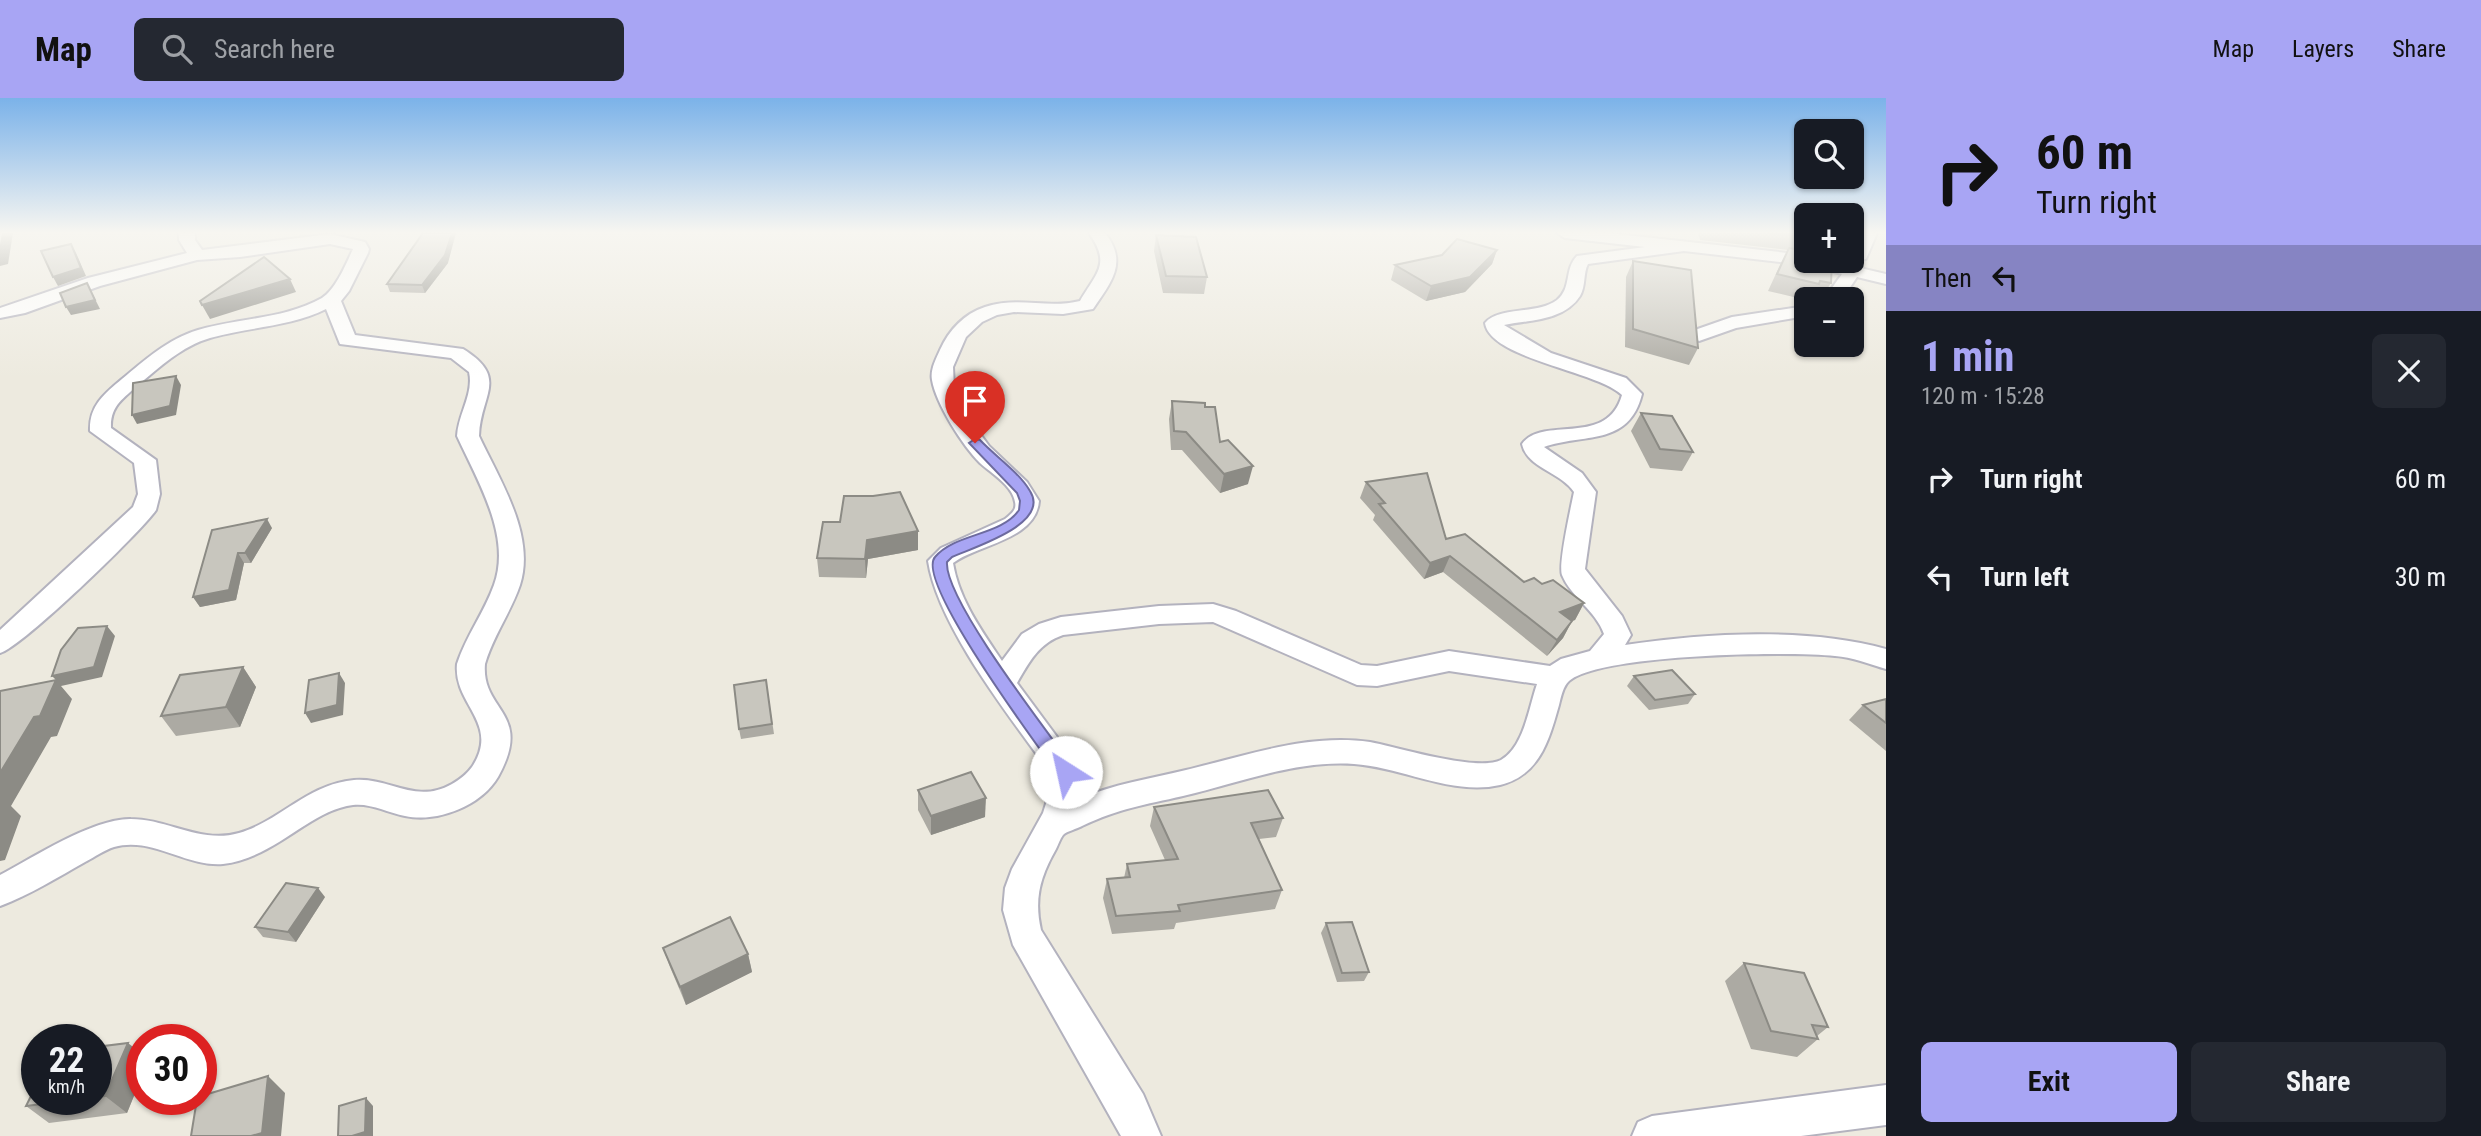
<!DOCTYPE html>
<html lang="en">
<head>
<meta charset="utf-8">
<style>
	body { margin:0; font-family:"Roboto Condensed",sans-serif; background:#242831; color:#f1f3f6; height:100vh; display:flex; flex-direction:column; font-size:26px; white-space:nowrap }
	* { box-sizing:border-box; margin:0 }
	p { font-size:23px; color:#9ea1a6 }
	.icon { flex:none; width:38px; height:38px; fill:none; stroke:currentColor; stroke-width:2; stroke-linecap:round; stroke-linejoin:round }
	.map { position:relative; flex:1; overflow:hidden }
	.sheet { display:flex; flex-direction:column; background:#171b24; width:595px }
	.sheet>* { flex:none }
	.hud { background:#a8a5f4; color:#111; overflow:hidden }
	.buttons { position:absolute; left:1794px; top:21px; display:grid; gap:14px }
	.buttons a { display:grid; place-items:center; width:70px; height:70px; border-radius:10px; background:#171b24; box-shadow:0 2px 5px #0004; font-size:35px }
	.speed { position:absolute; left:21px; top:926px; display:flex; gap:14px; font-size:35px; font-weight:700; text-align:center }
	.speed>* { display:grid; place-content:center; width:91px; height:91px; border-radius:50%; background:#171b24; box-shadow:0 2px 5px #0004; line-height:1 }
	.speed small { font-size:18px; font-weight:400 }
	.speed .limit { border:10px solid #d22; background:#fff; color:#111 }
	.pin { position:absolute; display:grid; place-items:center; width:60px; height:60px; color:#fff; margin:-72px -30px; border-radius:50% 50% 50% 0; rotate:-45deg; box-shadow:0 0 7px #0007 }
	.pin .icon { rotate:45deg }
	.me { position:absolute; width:77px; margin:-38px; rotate:325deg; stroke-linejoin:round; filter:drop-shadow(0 0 5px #0008) }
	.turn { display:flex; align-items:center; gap:24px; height:147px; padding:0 35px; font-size:32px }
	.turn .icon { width:91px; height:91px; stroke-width:2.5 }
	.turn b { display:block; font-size:49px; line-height:60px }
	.then { display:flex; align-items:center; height:66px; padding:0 35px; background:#0003; gap:14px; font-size:26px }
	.round { display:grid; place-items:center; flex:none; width:74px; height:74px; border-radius:10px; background:#242831 }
	.headline { display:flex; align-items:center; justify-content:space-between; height:119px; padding:0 35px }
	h1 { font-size:42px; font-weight:700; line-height:52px; color:#a8a5f4 }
	.cta { display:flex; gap:14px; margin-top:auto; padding:14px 35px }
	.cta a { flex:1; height:80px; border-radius:10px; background:#a8a5f4; color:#111; font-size:28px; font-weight:700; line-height:80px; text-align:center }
	.cta a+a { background:#242831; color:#f1f3f6 }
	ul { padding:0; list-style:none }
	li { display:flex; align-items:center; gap:21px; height:98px; padding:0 35px }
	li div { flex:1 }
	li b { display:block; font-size:26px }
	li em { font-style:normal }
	header { display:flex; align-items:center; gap:42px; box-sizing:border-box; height:98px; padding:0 35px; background:#a8a5f4; color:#111 }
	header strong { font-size:33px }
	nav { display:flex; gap:38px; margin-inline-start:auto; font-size:24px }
	.search { width:490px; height:63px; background:#242831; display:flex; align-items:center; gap:18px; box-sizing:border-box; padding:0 24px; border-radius:10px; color:#9ea1a6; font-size:26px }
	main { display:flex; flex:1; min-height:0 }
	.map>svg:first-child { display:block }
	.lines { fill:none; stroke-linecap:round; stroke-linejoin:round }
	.street-casing { stroke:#b3b2be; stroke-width:4 }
	.street { fill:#fff; fill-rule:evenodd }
	.wall { fill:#acaaa3 }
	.shaded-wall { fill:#8c8b85 }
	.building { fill:#c8c6be; stroke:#8c8b85; stroke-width:2 }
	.route { fill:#a8a5f4; stroke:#6d6b9f; stroke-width:2 }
</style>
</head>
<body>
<header>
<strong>Map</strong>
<div class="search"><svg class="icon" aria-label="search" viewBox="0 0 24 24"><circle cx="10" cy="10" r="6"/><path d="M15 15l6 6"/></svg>Search here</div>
<nav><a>Map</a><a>Layers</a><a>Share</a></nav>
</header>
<main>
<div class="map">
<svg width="1886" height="1038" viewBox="0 0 1886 1038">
	<rect width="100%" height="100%" fill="#edeadf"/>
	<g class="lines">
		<!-- street casing -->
		<g class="street-casing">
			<g id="street">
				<path d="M 179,135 L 195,135 L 195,142 L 202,152 L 330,136 L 365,144 L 369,151 L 368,155 L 349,193 L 341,203 L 355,237 L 463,251 C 510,280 480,297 479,338 C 499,381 536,437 520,487 C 511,514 493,538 485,566 C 481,614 534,614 498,679 C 481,708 437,725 405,718 C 388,715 371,705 353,707 C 310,712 275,760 223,766 C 186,769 151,738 114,749 C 104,752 95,759 85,764 C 58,779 30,797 0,808 L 0,777 C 34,759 94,720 131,721 C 168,721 201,746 239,735 C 280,723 308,686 354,682 C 390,679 415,707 452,686 C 459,682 467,676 472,669 C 501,625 453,607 457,566 C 466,538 484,515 494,487 C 512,438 477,382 457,338 C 458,316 474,296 469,274 L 451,260 L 340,246 L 326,211 C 290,229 248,229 210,240 C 182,248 160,269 138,287 C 123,301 110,308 111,330 L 156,362 L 160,396 L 156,412 C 140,435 22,549 0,555 L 0,532 L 133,409 L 138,396 L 134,365 L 90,333 C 89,308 104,296 122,281 C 145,262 168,241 198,232 C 238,220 285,221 322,200 C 336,191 346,166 353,151 L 330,146 L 240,159 L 197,162 L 100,188 L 25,215 L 0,220 L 0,210 L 88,180 L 187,155 L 179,142 Z"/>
				<path d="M 1089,135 L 1105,135 C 1128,164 1112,183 1093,211 L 1063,216 L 1014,214 L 997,217 L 982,224 L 966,239 L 953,269 L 954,290 L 975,329 L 989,348 L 1027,384 L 1039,403 C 1036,442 978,446 953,465 C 959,502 982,533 1002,563 L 1022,536 L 1039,526 L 1061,519 L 1159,508 L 1213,506 L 1236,513 L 1361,567 L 1377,568 L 1449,553 L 1550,568 L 1561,561 L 1590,553 L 1604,536 C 1596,513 1571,499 1562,477 C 1558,466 1571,409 1574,394 C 1561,374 1527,370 1522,346 C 1543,317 1607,350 1622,297 C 1598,273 1490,261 1485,225 C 1499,208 1537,217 1557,202 C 1572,190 1564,171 1577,158 L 1645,149 L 1565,140 L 1557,135 L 1608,135 L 1806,157 L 1806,163 L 1830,163 L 1886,176 L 1886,186 L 1857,179 L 1842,201 L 1824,201 L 1842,176 L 1806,167 L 1684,153 L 1588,166 C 1583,175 1586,188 1580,198 C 1564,223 1529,222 1504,227 L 1551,255 L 1626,280 L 1642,296 C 1629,349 1583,335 1544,349 L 1582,375 L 1596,394 L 1585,471 L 1622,518 L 1631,537 L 1625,547 C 1705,535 1808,529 1886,551 L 1886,571 C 1869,566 1852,559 1835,558 C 1788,553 1601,556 1569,583 C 1563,588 1561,599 1559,607 C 1549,642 1540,677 1500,687 C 1452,698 1401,669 1354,666 C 1295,662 1239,685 1183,698 C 1144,707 1120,710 1082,728 C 1077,731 1067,733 1063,737 C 1060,741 1058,747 1056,751 C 1040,779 1034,801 1041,832 L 1143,996 L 1161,1038 L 1121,1038 L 1013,847 L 1003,812 L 1005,790 L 1012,771 L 1043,715 L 1049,696 L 1051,676 C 1011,620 938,529 928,463 L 941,450 L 1005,421 C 1011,416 1017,412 1015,404 C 1013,388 991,375 980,365 C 963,348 936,306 932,282 C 930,272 936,261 940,252 C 949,232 964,216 985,209 C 1017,198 1048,211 1080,203 C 1097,174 1111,166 1089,135 ZM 1213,524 L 1357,587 L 1377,588 L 1449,573 L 1537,586 C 1529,609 1524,649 1501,662 C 1477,674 1397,649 1370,644 C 1307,635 1246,658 1186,672 C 1149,681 1114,686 1079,701 L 1081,674 L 1077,666 L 1017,585 C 1029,564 1039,545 1063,537 L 1159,526 Z"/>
				<path d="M 1861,135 L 1877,135 L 1866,161 L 1847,163 L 1852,163 L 1852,154 Z"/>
				<path d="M 1806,208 L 1806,218 L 1736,230 L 1699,243 L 1690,237 L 1692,233 L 1732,219 Z"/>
				<path d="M 1886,987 L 1886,1027 L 1801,1038 L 1632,1038 L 1638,1024 L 1652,1018 Z"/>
			</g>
		</g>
		<!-- street -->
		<use href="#street" class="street"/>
	</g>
	<!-- wall -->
	<g class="wall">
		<path d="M 1698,135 L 1806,135 L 1806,163 L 1831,185 L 1821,201 L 1811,200 L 1810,201 L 1806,201 L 1806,202 L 1768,193 L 1780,167 L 1788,152 L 1700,142 Z"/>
		<path d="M 1156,137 L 1207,179 L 1204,196 L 1163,195 L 1154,153 Z"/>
		<path d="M 1497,152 L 1492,166 L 1465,194 L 1426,203 L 1391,182 L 1395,167 Z"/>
		<path d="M 1633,163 L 1698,250 L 1689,267 L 1625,249 L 1626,179 Z"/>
		<path d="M 448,165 L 425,195 L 390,194 L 387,186 Z"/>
		<path d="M 1172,303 L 1205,309 L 1220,344 L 1248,386 L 1220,395 L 1182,352 L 1171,352 L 1169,321 Z"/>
		<path d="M 1641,315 L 1693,354 L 1682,373 L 1650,370 L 1631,333 Z"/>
		<path d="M 1366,384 L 1446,441 L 1524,484 L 1542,486 L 1584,505 L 1575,522 L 1572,523 L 1563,540 L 1547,558 L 1443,474 L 1424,481 L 1373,422 L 1375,417 L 1360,400 Z"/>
		<path d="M 272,430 L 251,465 L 244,465 L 236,502 L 200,509 L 193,499 L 212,432 Z"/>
		<path d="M 918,433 L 918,452 L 868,461 L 866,480 L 819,479 L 817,460 Z"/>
		<path d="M 243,569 L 256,589 L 240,629 L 176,638 L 161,618 Z"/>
		<path d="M 1634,578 L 1695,596 L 1688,606 L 1649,612 L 1627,588 Z"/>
		<path d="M 766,582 L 774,636 L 741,641 L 739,631 Z"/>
		<path d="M 1886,601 L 1886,653 L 1849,622 L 1863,607 Z"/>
		<path d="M 918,692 L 985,719 L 931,737 L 918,712 Z"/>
		<path d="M 1154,709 L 1283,720 L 1276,739 L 1259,741 L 1282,792 L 1275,811 L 1176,825 L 1174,831 L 1112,836 L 1103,800 L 1107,781 L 1124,780 L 1127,766 L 1165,762 L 1150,728 Z"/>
		<path d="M 325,799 L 296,844 L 263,839 L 255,829 Z"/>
		<path d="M 1326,825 L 1369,874 L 1364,883 L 1337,884 L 1321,835 Z"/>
		<path d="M 663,850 L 748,856 L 752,874 L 686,907 L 670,869 Z"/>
		<path d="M 1744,865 L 1828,929 L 1817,938 L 1818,941 L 1797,959 L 1751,951 L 1725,883 Z"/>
		<path d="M 96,949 L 142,956 L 142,978 L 127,1015 L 49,1025 L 26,1008 L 37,1001 L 96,1001 Z"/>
	</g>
	<!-- shaded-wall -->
	<g class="shaded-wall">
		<path d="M 2,135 L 13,135 L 8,166 L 0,168 L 0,146 Z"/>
		<path d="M 452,135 L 456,135 L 448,165 L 425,195 L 422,187 Z"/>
		<path d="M 71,146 L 76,155 L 86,178 L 58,188 L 53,179 Z"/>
		<path d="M 1497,152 L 1492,166 L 1465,194 L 1426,203 L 1431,188 Z"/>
		<path d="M 290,181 L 296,194 L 210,221 L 202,207 Z"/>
		<path d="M 87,185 L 100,211 L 71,217 L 66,209 Z"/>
		<path d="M 176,278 L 181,287 L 176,317 L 137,326 L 132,317 Z"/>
		<path d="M 1253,368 L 1248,386 L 1220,395 L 1224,376 Z"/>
		<path d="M 267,421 L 272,430 L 251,465 L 245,455 Z"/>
		<path d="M 918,433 L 918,452 L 868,461 L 866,480 L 865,461 L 867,442 Z"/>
		<path d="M 238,455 L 244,465 L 236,502 L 200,509 L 193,499 Z"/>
		<path d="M 1450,458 L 1443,474 L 1424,481 L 1430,465 Z"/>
		<path d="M 1584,505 L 1575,522 L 1551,530 L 1560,514 Z"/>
		<path d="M 1572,523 L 1563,540 L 1547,558 L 1557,542 Z"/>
		<path d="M 107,528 L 115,538 L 102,579 L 61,588 L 72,601 L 57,638 L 51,639 L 11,708 L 21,718 L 5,762 L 0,763 L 0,675 L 56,582 L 52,578 Z"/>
		<path d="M 243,569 L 256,589 L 240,629 L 226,609 Z"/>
		<path d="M 339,575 L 345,585 L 343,617 L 311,625 L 305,615 Z"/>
		<path d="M 986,700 L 985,719 L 931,737 L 931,718 Z"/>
		<path d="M 318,790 L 325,799 L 296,844 L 288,834 Z"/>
		<path d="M 748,856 L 752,874 L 686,907 L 680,889 Z"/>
		<path d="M 128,945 L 142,956 L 142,978 L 127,1015 L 105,998 Z"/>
		<path d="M 268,978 L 285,995 L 281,1038 L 251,1038 Z"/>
		<path d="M 366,1000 L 373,1008 L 373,1038 L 352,1038 Z"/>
	</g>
	<!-- building -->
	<g class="building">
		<path d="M 423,135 L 452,135 L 445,157 L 422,187 L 387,186 Z"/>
		<path d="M 1768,135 L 1806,135 L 1806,139 Z"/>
		<path d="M 1156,137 L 1196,139 L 1207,179 L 1166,178 Z"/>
		<path d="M 1457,141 L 1497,152 L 1470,179 L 1431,188 L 1395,167 L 1442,157 Z"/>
		<path d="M 71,146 L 81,170 L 53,179 L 41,153 Z"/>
		<path d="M 1789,150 L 1806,153 L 1806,163 L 1832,163 L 1831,185 L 1820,183 L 1819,186 L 1777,176 Z"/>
		<path d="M 264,159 L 290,181 L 202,207 L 200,203 Z"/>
		<path d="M 1633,163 L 1691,172 L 1698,250 L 1633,231 Z"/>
		<path d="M 87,185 L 95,202 L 66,209 L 60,195 Z"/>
		<path d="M 176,278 L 170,308 L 132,317 L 133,285 Z"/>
		<path d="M 1172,303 L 1205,305 L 1205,309 L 1215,309 L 1220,344 L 1228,342 L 1253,368 L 1224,376 L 1186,334 L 1174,333 Z"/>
		<path d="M 1641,315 L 1672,318 L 1693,354 L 1660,351 Z"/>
		<path d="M 1427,375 L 1446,441 L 1465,436 L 1524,484 L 1534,480 L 1542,486 L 1553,482 L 1584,505 L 1560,514 L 1572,523 L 1557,542 L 1450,458 L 1430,465 L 1379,406 L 1385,405 L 1366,384 Z"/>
		<path d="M 900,394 L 918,433 L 867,442 L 865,461 L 817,460 L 823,424 L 840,424 L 844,398 L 873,398 Z"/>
		<path d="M 267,421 L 245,455 L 238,455 L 229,492 L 193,499 L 212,432 Z"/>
		<path d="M 107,528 L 94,569 L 52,578 L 61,552 L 78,530 Z"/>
		<path d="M 243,569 L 226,609 L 161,618 L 180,577 Z"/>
		<path d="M 1672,572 L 1695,596 L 1655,602 L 1634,578 Z"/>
		<path d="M 339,575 L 337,607 L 305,615 L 309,582 Z"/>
		<path d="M 56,582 L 40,618 L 34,619 L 0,675 L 0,593 Z"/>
		<path d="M 766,582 L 772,626 L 739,631 L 734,587 Z"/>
		<path d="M 1886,601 L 1886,625 L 1863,607 Z"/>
		<path d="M 971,674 L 986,700 L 931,718 L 918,692 Z"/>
		<path d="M 1268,692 L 1283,720 L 1251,725 L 1282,792 L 1178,807 L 1180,813 L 1116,818 L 1107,781 L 1130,779 L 1127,766 L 1178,761 L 1154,709 Z"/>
		<path d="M 286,785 L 318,790 L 288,834 L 255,829 Z"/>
		<path d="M 730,819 L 748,856 L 680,889 L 663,850 Z"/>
		<path d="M 1352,824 L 1369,874 L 1342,875 L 1326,825 Z"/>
		<path d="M 1744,865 L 1804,875 L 1828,929 L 1812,927 L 1818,941 L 1771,933 Z"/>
		<path d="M 128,945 L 105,998 L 96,999 L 96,949 Z"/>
		<path d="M 268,978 L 262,1035 L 251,1038 L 191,1038 L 197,1001 L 201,1001 L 201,998 Z"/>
		<path d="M 37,986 L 37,1001 L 82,1001 L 26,1008 Z"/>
		<path d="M 366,1000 L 365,1034 L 352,1038 L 338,1038 L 339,1008 Z"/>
	</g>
	<!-- sky -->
	<linearGradient id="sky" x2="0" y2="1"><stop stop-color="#7bb2e9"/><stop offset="0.48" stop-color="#f7f6f1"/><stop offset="1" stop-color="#f7f6f1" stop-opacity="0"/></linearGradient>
	<rect width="1886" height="280" fill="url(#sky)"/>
	<!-- route -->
	<path class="route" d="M 975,341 L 980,342 C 995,358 1019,374 1030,393 C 1051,426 974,449 952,459 L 947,464 C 944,501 1047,633 1073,669 L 1076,674 L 1073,679 L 1066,682 L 1060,679 C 1040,651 914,483 935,459 C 955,435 1001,438 1019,412 L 1020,403 L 1017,395 L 969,345 Z"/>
</svg>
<div class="buttons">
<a><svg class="icon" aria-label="search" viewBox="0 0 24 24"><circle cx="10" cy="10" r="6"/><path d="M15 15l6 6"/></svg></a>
<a>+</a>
<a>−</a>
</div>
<div class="speed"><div>22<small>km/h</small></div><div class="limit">30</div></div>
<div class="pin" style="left:975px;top:345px;background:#d93025"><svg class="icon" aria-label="arrive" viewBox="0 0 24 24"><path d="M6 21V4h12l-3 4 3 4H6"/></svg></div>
<svg class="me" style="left:1066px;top:674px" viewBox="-20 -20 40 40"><circle r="19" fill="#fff"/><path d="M0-13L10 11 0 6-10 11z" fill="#a8a5f4"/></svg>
</div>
<section class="sheet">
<div class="hud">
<div class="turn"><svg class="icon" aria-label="right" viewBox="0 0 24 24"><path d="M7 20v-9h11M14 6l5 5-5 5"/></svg><div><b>60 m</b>Turn right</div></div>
<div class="then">Then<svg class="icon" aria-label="left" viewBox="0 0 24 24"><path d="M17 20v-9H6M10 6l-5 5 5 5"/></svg></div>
</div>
<div class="headline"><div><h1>1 min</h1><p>120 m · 15:28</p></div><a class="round"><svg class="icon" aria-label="close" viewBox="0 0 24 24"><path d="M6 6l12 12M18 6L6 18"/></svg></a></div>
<ul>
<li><svg class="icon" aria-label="right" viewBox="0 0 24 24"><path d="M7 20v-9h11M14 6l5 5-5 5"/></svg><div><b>Turn right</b></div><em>60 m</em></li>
<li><svg class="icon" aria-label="left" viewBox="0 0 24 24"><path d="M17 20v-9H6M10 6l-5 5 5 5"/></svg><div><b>Turn left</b></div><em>30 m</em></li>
</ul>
<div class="cta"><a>Exit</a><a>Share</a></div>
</section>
</main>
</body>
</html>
